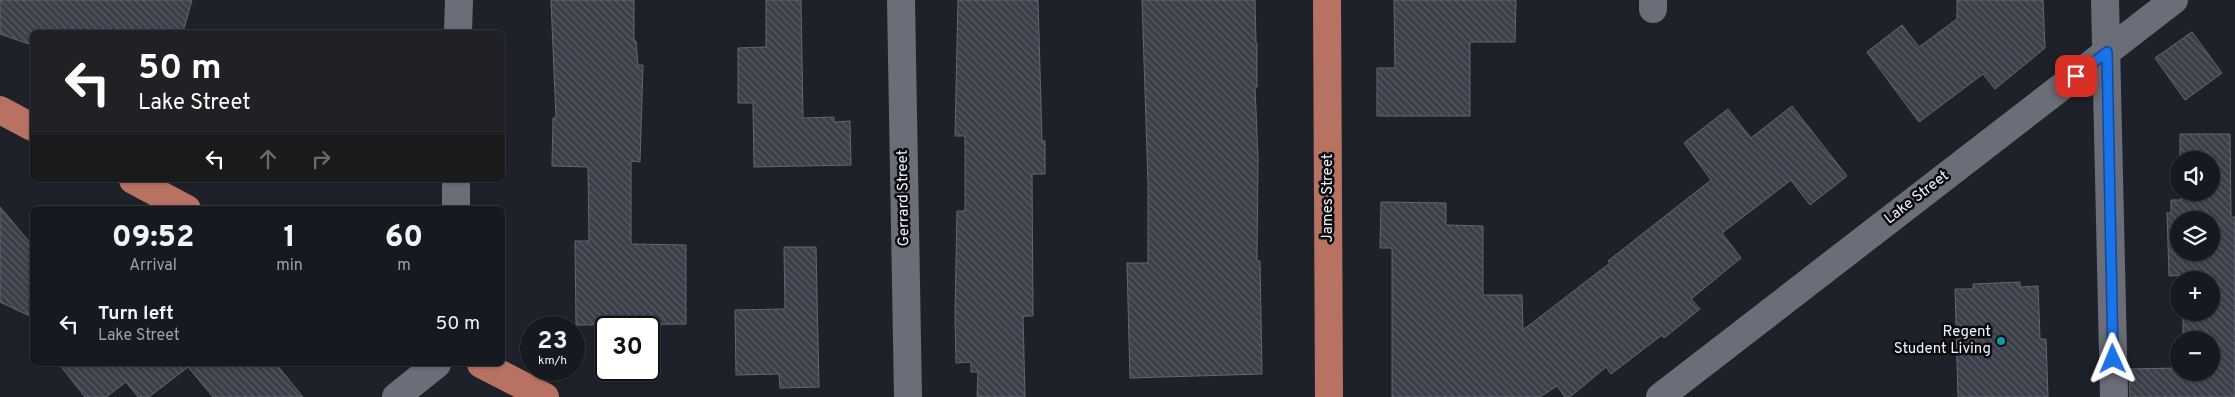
<!DOCTYPE html>
<html lang="en">
<head>
<meta charset="utf-8">
<style>
	body { margin:0; font-family:Overpass,sans-serif; background:#202229; color:#f1f3f6; height:100vh; display:flex; flex-direction:column; font-size:19px; white-space:nowrap }
	* { box-sizing:border-box; margin:0 }
	p { font-size:16px; color:#9ea0a5 }
	.icon { flex:none; width:28px; height:28px; fill:none; stroke:currentColor; stroke-width:2; stroke-linecap:round; stroke-linejoin:round }
	.map { position:relative; flex:1; overflow:hidden }
	.side { position:absolute; left:30px; top:206px; width:475px; height:160px; display:flex; flex-direction:column; background:#171920; border-radius:8px; box-shadow:0 1px 4px #0004,0 0 0 1px #36383e }
	.side>* { flex:none }
	.banner { position:absolute; left:30px; top:30px; width:475px; height:152px; border-radius:8px; box-shadow:0 1px 4px #0004,0 0 0 1px #36383e; background:#202124; color:#fff; overflow:hidden }
	.fabs { position:absolute; left:2170px; top:151px; display:grid; gap:10px }
	.fabs a { display:grid; place-items:center; width:50px; height:50px; border-radius:50%; background:#171920; box-shadow:0 1px 4px #0004,0 0 0 1px #36383e; font-size:25px }
	.speed { position:absolute; left:520px; top:316px; display:flex; gap:10px; font-size:25px; font-weight:700; text-align:center }
	.speed>* { display:grid; place-content:center; width:65px; height:65px; border-radius:50%; background:#171920; box-shadow:0 1px 4px #0004,0 0 0 1px #36383e; line-height:1 }
	.speed small { font-size:12px; font-weight:400 }
	.speed .limit { border:2px solid #111; border-radius:8px; background:#fff; color:#111 }
	.pin { position:absolute; display:grid; place-items:center; width:42px; height:42px; color:#fff; margin:-21px; border-radius:10px; box-shadow:0 2px 8px #0006 }
	.me { position:absolute; width:55px; margin:-28px; rotate:359deg; stroke-linejoin:round; filter:drop-shadow(0 0 4px #0008) }
	.turn { display:flex; align-items:center; gap:18px; height:105px; padding:0 25px; font-size:22px }
	.turn .icon { width:65px; height:65px; stroke-width:2.5 }
	.turn b { display:block; font-size:35px; line-height:42px }
	.lanes { display:flex; align-items:center; height:48px; padding:0 25px; background:#0003; justify-content:center; gap:25px; direction:ltr }
	.lanes .off { opacity:.35 }
	.eta { display:flex; justify-content:space-evenly; align-items:center; height:85px; text-align:center }
	.eta b { font-size:30px; font-weight:800; line-height:35px }
	ul { padding:0; list-style:none }
	li { display:flex; align-items:center; gap:15px; height:65px; padding:0 25px }
	li div { flex:1 }
	li b { display:block; font-size:19px }
	li em { font-style:normal }
	.map>svg:first-child { display:block }
	.building { fill:url(#building-back-hatch); stroke:#636671; fill-rule:evenodd }
	.lines { fill:none; stroke-linecap:round; stroke-linejoin:round }
	.minor { stroke:#6b6e79; stroke-width:28 }
	.major { stroke:#b77262; stroke-width:28 }
	.route-casing { stroke:#114b97; stroke-width:12 }
	.route { stroke:#1a73e8; stroke-width:9 }
	.culture-dot { fill:#0f9aa8; stroke:#0a0b0f; stroke-width:2 }
	.labels { text-anchor:middle; dominant-baseline:central; stroke-width:5; stroke-linejoin:round; paint-order:stroke }
	.street-label { font-size:15px; fill:#f2f4fa; stroke:#0a0b0f }
	.poi-label { font-size:15px; fill:#f2f4fa; stroke:#0a0b0f; text-anchor:end }
</style>
</head>
<body>
<div class="map">
<svg width="2235" height="397" viewBox="0 0 2235 397">
	<defs>
		<pattern id="building-back-hatch" width="6" height="6" patternUnits="userSpaceOnUse" patternTransform="scale(1.25)"><rect width="6" height="6" fill="#3c3f49"/><path d="M-1 5l2 2M0 0l6 6M5-1l2 2" fill="none" stroke="#595b64"/></pattern>
	</defs>
	<rect width="100%" height="100%" fill="#1f212a"/>
	<!-- building -->
	<g class="building">
		<path d="M 0,0 L 192,0 L 183,32 L 32,32 L 32,45 L 0,34 Z"/>
		<path d="M 551,0 L 634,0 L 634,41 L 636,41 L 638,65 L 643,65 L 640,162 L 631,161 L 631,244 L 686,245 L 686,324 L 576,325 L 575,241 L 589,241 L 588,167 L 552,166 L 553,118 L 556,118 Z"/>
		<path d="M 766,0 L 801,0 L 803,118 L 834,117 L 834,122 L 850,121 L 851,165 L 754,167 L 753,103 L 738,103 L 738,48 L 766,47 Z"/>
		<path d="M 958,0 L 1038,0 L 1042,141 L 1045,141 L 1045,174 L 1032,174 L 1033,316 L 1023,316 L 1025,397 L 977,397 L 978,372 L 971,372 L 971,362 L 956,363 L 955,315 L 957,211 L 965,211 L 965,136 L 955,136 Z"/>
		<path d="M 1142,0 L 1255,0 L 1256,43 L 1257,43 L 1257,87 L 1255,87 L 1258,157 L 1257,261 L 1260,261 L 1262,374 L 1130,378 L 1127,263 L 1148,263 L 1148,182 Z"/>
		<path d="M 1394,0 L 1516,0 L 1515,42 L 1470,42 L 1470,116 L 1377,116 L 1377,68 L 1395,68 Z"/>
		<path d="M 1957,0 L 2043,0 L 2045,48 L 1995,89 L 1983,74 L 1919,122 L 1867,52 L 1902,25 L 1919,47 L 1957,19 Z"/>
		<path d="M 2192,32 L 2222,73 L 2185,100 L 2155,58 Z"/>
		<path d="M 1792,106 L 1847,176 L 1810,205 L 1791,180 L 1722,233 L 1741,258 L 1691,299 L 1700,309 L 1664,338 L 1662,335 L 1611,374 L 1606,367 L 1570,397 L 1565,397 L 1557,386 L 1540,397 L 1392,397 L 1392,248 L 1380,248 L 1381,202 L 1446,203 L 1446,225 L 1483,226 L 1483,295 L 1522,295 L 1523,330 L 1610,263 L 1608,261 L 1711,180 L 1684,143 L 1728,109 L 1751,138 Z"/>
		<path d="M 2180,134 L 2230,134 L 2231,217 L 2235,217 L 2235,397 L 2130,397 L 2129,369 L 2179,368 L 2179,372 L 2211,372 L 2211,340 L 2183,340 L 2183,312 L 2211,312 L 2211,280 L 2182,280 L 2182,275 L 2169,276 L 2167,213 L 2171,213 L 2171,200 L 2181,200 L 2181,192 L 2211,192 L 2211,160 L 2180,160 ZM 2179,220 L 2211,220 L 2211,252 L 2179,252 Z"/>
		<path d="M 0,207 L 32,245 L 32,317 L 0,302 Z"/>
		<path d="M 784,247 L 816,247 L 819,387 L 780,388 L 779,374 L 736,375 L 735,310 L 785,309 Z"/>
		<path d="M 2020,282 L 2020,287 L 2038,286 L 2040,339 L 2046,339 L 2048,397 L 1958,397 L 1955,289 L 1973,289 L 1973,284 Z"/>
		<path d="M 59,364 L 276,364 L 303,397 L 213,397 L 188,367 L 149,397 L 138,397 L 126,382 L 106,397 L 85,397 Z"/>
	</g>
	<g class="lines">
		<!-- minor -->
		<g class="minor">
			<path d="M 901,0 L 908,397"/>
			<path d="M 1653,0 L 1653,9"/>
			<path d="M 2105,0 L 2114,397"/>
			<path d="M 458,32 L 459,0"/>
			<path d="M 456,209 L 456,180"/>
			<path d="M 396,397 L 437,364"/>
			<path d="M 1660,397 L 2174,0"/>
		</g>
		<!-- major -->
		<g class="major">
			<path d="M 1327,0 L 1329,397"/>
			<path d="M 0,110 L 32,127"/>
			<path d="M 133,180 L 187,209"/>
			<path d="M 481,364 L 545,397"/>
		</g>
	</g>
	<g class="lines">
		<!-- route casing -->
		<g class="route-casing">
			<path id="route" d="M 2076,76 L 2107,52 L 2113,359"/>
		</g>
		<!-- route -->
		<use href="#route" class="route"/>
	</g>
	<!-- markers -->
	<circle class="culture-dot" cx="2001" cy="341" r="5"/>
	<g class="labels">
		<!-- street labels -->
		<g class="street-label">
			<text transform="translate(904 198) rotate(-91)">Gerrard Street</text>
			<text transform="translate(1328 198) rotate(-90)">James Street</text>
			<text transform="translate(1917 198) rotate(-38)">Lake Street</text>
		</g>
		<!-- poi labels -->
		<g class="poi-label">
			<text x="1991" y="332">Regent<tspan x="1991" dy="17">Student Living</tspan></text>
		</g>
	</g>
</svg>
<div class="fabs">
<a><svg class="icon" aria-label="sound" viewBox="0 0 24 24"><path d="M4 9h4l5-4v14l-5-4H4zM17 9q2 3 0 6"/></svg></a>
<a><svg class="icon" aria-label="layers" viewBox="0 0 24 24"><path d="M12 4l9 5-9 5-9-5zM3 14l9 5 9-5"/></svg></a>
<a>+</a>
<a>−</a>
</div>
<div class="speed"><div>23<small>km/h</small></div><div class="limit">30</div></div>
<div class="pin" style="left:2076px;top:76px;background:#d93025"><svg class="icon" aria-label="arrive" viewBox="0 0 24 24"><path d="M6 21V4h12l-3 4 3 4H6"/></svg></div>
<svg class="me" style="left:2113px;top:359px" viewBox="-20 -20 40 40"><path d="M0-17L14 15 0 8-14 15z" fill="#1a73e8" stroke="#fff" stroke-width="4"/></svg>
<div class="banner">
<div class="turn"><svg class="icon" aria-label="left" viewBox="0 0 24 24"><path d="M17 20v-9H6M10 6l-5 5 5 5"/></svg><div><b>50 m</b>Lake Street</div></div>
<div class="lanes"><svg class="icon" aria-label="left" viewBox="0 0 24 24"><path d="M17 20v-9H6M10 6l-5 5 5 5"/></svg><svg class="icon off" aria-label="ahead" viewBox="0 0 24 24"><path d="M12 20V5M6 11l6-6 6 6"/></svg><svg class="icon off" aria-label="right" viewBox="0 0 24 24"><path d="M7 20v-9h11M14 6l5 5-5 5"/></svg></div>
</div>
<section class="side">
<div class="eta">
<div><b>09:52</b><p>Arrival</p></div>
<div><b>1</b><p>min</p></div>
<div><b>60</b><p>m</p></div>
</div>
<ul>
<li><svg class="icon" aria-label="left" viewBox="0 0 24 24"><path d="M17 20v-9H6M10 6l-5 5 5 5"/></svg><div><b>Turn left</b><p>Lake Street</p></div><em>50 m</em></li>
</ul>
</section>
</div>
</body>
</html>
